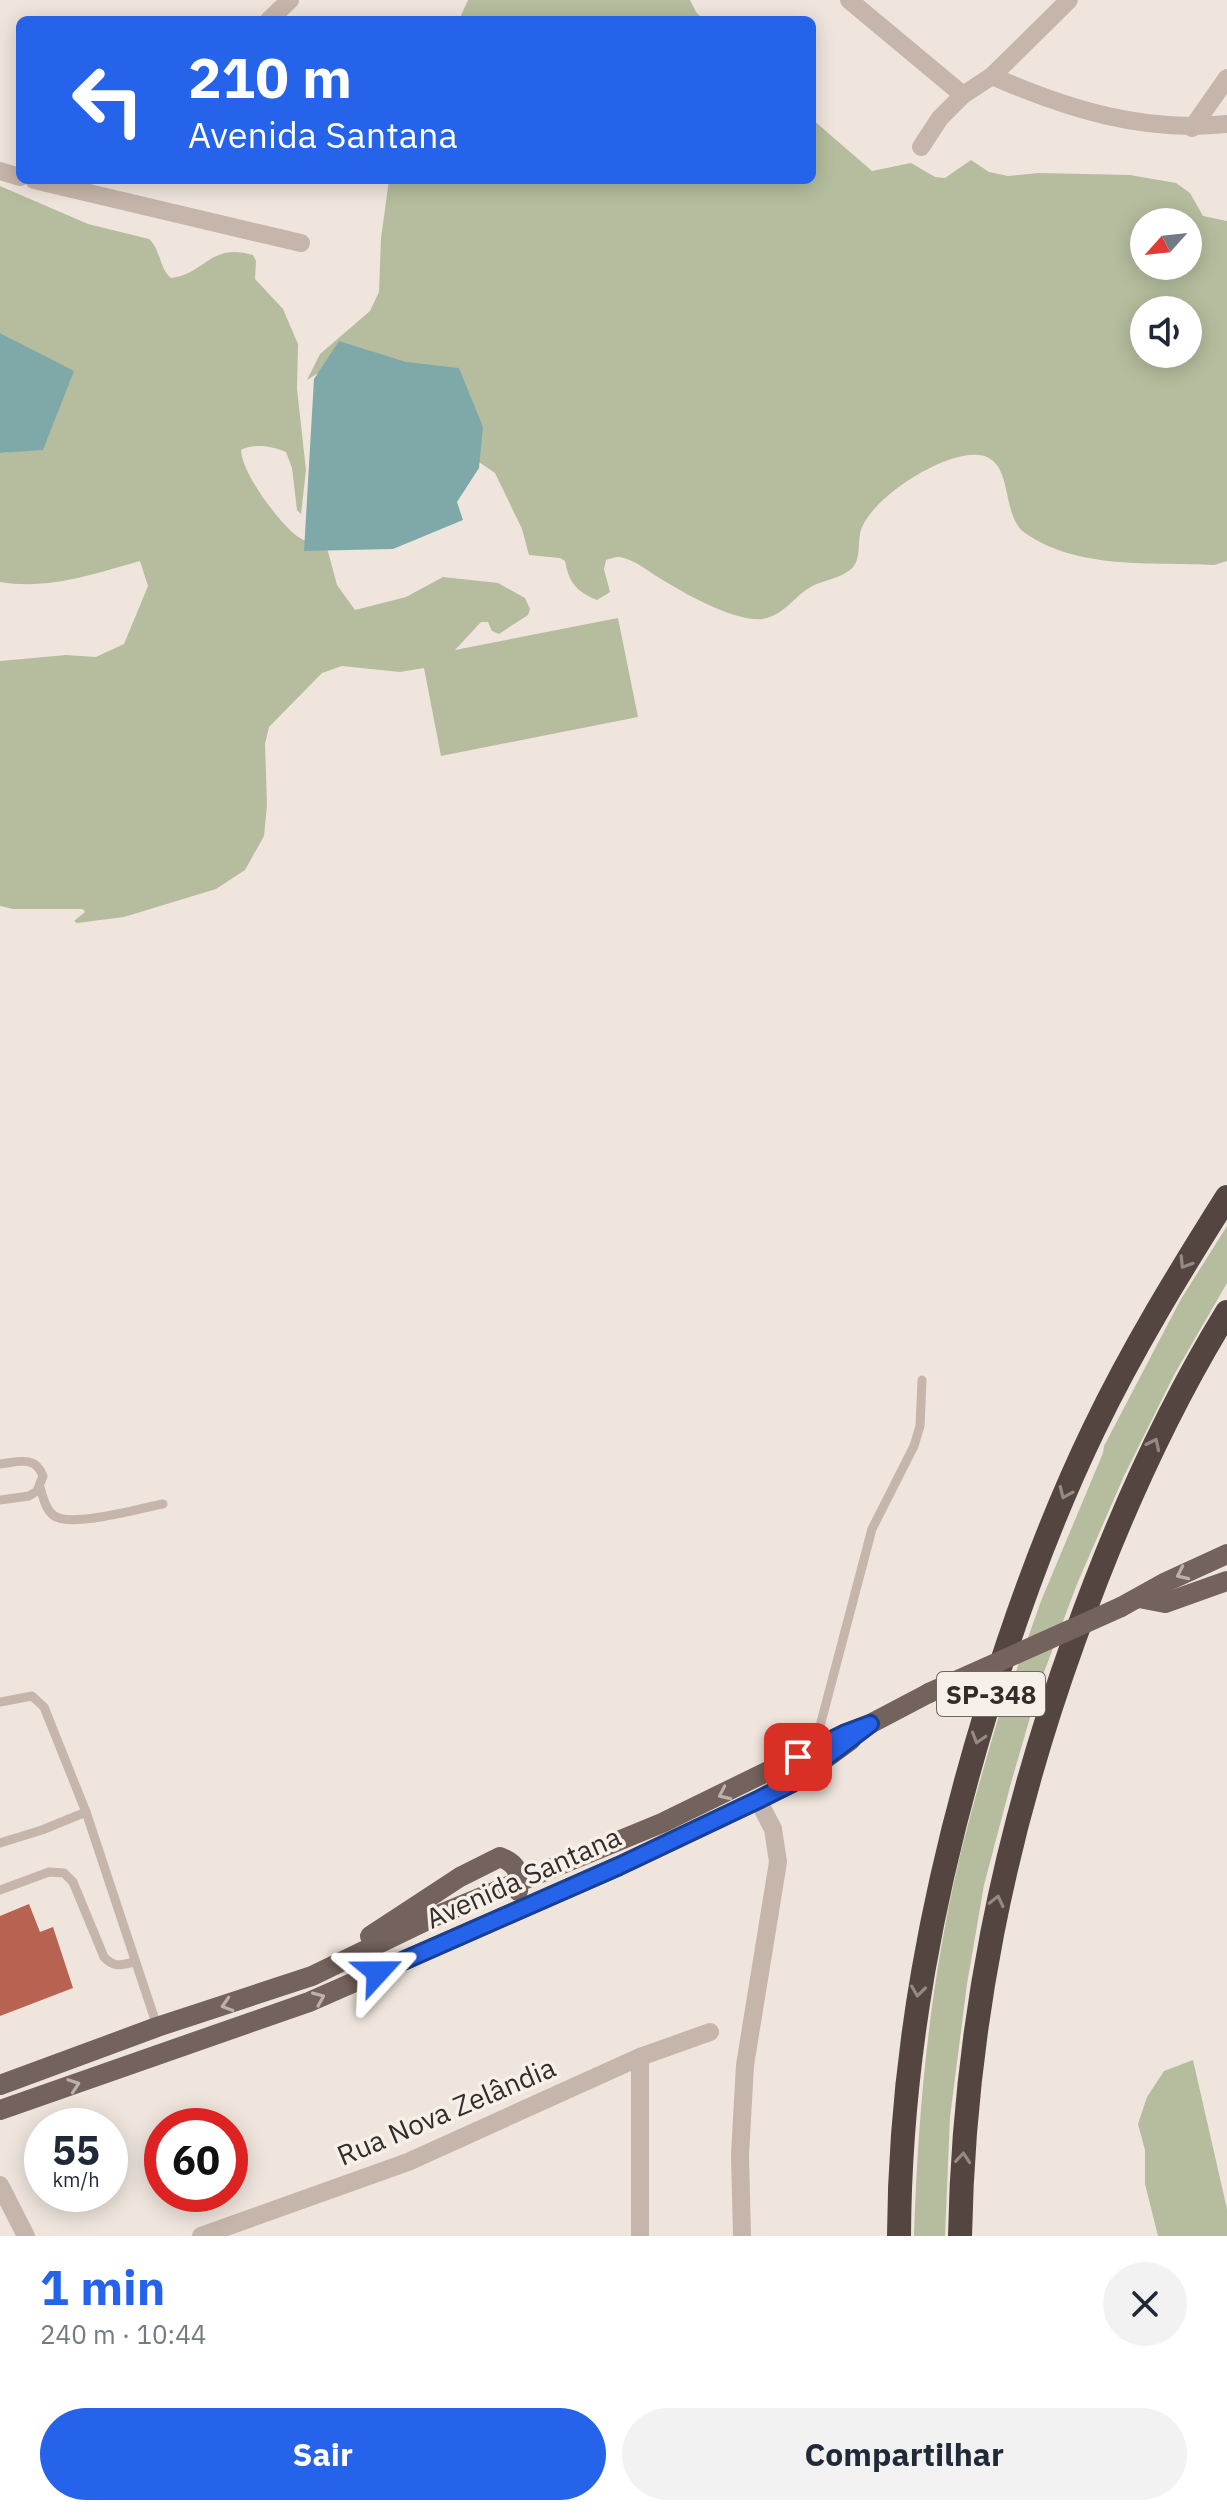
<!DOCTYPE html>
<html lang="pt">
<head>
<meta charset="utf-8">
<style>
	body { margin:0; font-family:"IBM Plex Sans",sans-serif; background:#f2f2f3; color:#1f2937; height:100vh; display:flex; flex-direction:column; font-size:30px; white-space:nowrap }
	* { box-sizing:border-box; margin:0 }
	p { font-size:26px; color:#747a83 }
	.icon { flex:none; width:44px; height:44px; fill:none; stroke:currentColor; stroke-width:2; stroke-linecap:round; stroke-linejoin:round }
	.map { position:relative; height:2236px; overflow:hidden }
	.side { display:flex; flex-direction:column; background:#fff; flex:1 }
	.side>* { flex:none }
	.banner { position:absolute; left:16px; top:16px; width:800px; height:168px; border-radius:12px; box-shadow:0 4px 20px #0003; background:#2563eb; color:#fff; overflow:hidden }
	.needle { width:52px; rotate:243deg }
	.fabs { position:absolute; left:1130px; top:208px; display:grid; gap:16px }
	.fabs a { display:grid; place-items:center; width:72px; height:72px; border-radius:50%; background:#fff; box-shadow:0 4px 20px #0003; font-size:40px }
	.speed { position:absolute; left:24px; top:2108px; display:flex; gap:16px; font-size:40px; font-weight:700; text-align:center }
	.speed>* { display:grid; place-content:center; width:104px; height:104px; border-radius:50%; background:#fff; box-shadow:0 4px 20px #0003; line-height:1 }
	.speed small { font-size:20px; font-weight:400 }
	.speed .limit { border:12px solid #d22; background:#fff; color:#111 }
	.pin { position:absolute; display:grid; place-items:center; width:68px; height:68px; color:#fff; margin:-34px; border-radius:16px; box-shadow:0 4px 12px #0006 }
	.me { position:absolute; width:88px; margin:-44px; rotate:66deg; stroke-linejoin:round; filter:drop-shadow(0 0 6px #0008) }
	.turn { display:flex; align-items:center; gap:28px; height:168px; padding:0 40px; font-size:36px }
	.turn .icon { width:104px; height:104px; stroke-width:2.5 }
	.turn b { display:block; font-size:56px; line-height:68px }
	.round { display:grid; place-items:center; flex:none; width:84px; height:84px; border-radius:42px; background:#f2f2f3 }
	.headline { display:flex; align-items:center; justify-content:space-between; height:136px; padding:0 40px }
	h1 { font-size:48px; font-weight:700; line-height:60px; color:#2563eb }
	.cta { display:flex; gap:16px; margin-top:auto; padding:16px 40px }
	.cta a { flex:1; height:92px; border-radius:48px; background:#2563eb; color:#fff; font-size:32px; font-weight:700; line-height:92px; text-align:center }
	.cta a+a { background:#f2f2f3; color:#1f2937 }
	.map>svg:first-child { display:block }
	.green { fill:#b5bd9e; fill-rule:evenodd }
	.water { fill:#7fa9a8 }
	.building { fill:#b86352 }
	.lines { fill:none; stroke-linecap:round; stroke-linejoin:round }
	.lane { stroke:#c6b5aa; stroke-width:9 }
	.street { stroke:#c6b5aa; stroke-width:18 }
	.primary { stroke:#74625c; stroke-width:20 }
	.highway { stroke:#544541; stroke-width:24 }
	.primary-bridge { stroke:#74625c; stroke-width:20 }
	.oneway { stroke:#958984 }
	.oneway2 { stroke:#bcb0aa }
	.route-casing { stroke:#184099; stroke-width:20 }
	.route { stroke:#2563eb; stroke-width:14 }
	.labels { text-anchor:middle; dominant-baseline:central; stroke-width:7; stroke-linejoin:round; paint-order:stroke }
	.shield { fill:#f7f0e9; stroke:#6e6763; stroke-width:2 }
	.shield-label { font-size:26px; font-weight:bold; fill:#342c29 }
	.street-label { font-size:28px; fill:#342c29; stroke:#f7f0e9 }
</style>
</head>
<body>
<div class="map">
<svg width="1227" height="2236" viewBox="0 0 1227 2236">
	<rect width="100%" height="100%" fill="#efe5dd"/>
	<!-- green -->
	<g class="green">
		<path d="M 468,0 L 690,0 L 696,12 L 704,20 L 459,20 Z"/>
		<path d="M 812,119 L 872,171 L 911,163 L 935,177 L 945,178 L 971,160 L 989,172 L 1008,176 L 1039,173 L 1130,175 L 1176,183 L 1190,193 L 1203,216 L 1227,221 L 1227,561 L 1214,565 C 1153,562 1078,570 1025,533 C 1000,516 1015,459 979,455 C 944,451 872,497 861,530 C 857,542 862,561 850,570 C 838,580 819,580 806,590 C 792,600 784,613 767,618 C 741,626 684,593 661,579 C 649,572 633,558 618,557 C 614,557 610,559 606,560 L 604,569 L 610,592 L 597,600 C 577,592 569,583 565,561 L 560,558 L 529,555 L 522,529 L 495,473 L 334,363 L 307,380 L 320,354 L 370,311 L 379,292 L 381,238 L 389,180 L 812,180 ZM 1144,222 L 1188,222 L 1188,266 L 1144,266 ZM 1144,310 L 1188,310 L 1188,354 L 1144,354 Z"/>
		<path d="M 0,186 L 88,224 L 149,239 C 161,250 159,268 171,278 C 205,274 211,242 253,255 L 256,261 L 255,279 L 283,309 L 298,344 L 297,389 L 306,470 L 301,514 L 297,510 L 292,468 L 286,452 C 272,446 254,443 241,450 C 242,473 275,516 292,532 C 302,541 314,545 327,548 L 337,585 L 355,610 L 406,597 L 443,577 L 498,583 L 525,598 L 530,609 L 528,615 L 499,634 L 492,631 L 488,622 L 481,622 L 455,650 L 618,618 L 638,717 L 441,756 L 424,668 L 400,672 L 342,666 L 322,673 L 269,727 L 265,744 L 267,805 L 264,836 L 245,870 L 216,889 L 124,917 L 77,923 L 74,921 L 85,912 L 83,909 L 13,909 L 0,906 L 0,661 L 66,655 L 96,657 L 124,644 L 148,586 L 140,561 C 94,574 49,590 0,582 L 0,453 L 43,449 L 73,372 L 0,333 Z"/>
		<path d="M 1227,1226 L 1227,1283 L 1174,1375 L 1124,1476 L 1077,1584 L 1040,1683 L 1011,1783 L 984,1885 L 967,1984 L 950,2117 L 945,2236 L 914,2236 C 918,2108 930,1981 960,1856 C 974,1799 991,1742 1008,1686 L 1014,1677 L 1041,1601 L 1103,1453 L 1104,1446 L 1181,1299 Z"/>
		<path d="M 1193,2060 L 1227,2209 L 1227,2236 L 1158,2236 L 1145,2184 L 1145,2150 L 1138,2124 L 1147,2097 L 1164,2071 Z"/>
	</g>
	<!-- water -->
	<g class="water">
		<path d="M 0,333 L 74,371 L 43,450 L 0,453 Z"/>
		<path d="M 339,341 L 406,362 L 459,368 L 483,427 L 479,468 L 457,502 L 463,520 L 393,549 L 304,551 L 314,379 Z"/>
	</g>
	<!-- building -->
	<path class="building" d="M 29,1904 L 40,1932 L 53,1927 L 73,1988 L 0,2016 L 0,1916 Z"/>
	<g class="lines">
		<!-- lane -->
		<g class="lane">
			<path d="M 0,1464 C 18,1462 35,1455 43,1476 L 37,1491 L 29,1496 L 0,1500"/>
			<path d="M 40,1487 C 43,1497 45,1508 53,1515 C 69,1529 141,1508 163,1504"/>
			<path d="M 0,1702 L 32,1696 L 44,1707 L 86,1812 L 157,2026"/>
			<path d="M 815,1745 L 872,1529 L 914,1446 L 920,1426 L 922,1380"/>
			<path d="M 0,1843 L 42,1830 L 86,1812"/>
			<path d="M 0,1890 L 49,1872 L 64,1873 L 73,1882 L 104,1957 C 114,1968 121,1965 134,1962"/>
		</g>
		<!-- street -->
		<g class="street">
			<path d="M 849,0 L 963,95"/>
			<path d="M 269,20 L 290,0"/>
			<path d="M 992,76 C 1067,109 1144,133 1227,124"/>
			<path d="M 1192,128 L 1227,78"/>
			<path d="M 921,147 L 940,118 L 963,95 L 992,76 L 1069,0"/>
			<path d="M 0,171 L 20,177"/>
			<path d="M 34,180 L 301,243"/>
			<path d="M 0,2185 L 26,2236"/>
			<path d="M 201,2236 L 408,2162 L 640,2057 L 710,2032"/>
			<path d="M 640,2236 L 640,2057"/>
			<path d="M 742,2236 L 740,2155 L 745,2065 L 778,1862 L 773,1829 L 758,1800"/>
		</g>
		<!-- primary -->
		<g class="primary">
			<path d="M 1139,1598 L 1165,1603 L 1227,1581"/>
			<path d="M 1121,1607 L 1166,1582 L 1227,1554"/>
			<path d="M 370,1936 L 460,1877 L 500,1857 C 518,1864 520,1873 518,1891"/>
			<path d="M 0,2085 L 157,2027 L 312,1976 L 438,1915 L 662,1823 L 846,1733 L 870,1724 L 929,1693"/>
			<path d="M 0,2110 L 309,2002 L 619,1866 L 758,1800 L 792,1783 L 851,1740"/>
		</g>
		<!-- highway -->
		<g class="highway">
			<path d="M 899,2236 C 900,2056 934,1883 986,1712 C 1016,1614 1050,1520 1094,1429 C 1133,1348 1179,1273 1227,1197"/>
			<path d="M 960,2236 C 964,2029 1004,1834 1074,1640 C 1115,1525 1163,1416 1227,1312"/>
		</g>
		<!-- primary-bridge -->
		<path class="primary-bridge" d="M 929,1693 L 1121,1607"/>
	</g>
	<!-- one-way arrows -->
	<defs><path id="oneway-chevron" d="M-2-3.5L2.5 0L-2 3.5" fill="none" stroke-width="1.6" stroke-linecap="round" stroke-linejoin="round" transform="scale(2)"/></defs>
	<g class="oneway">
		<use href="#oneway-chevron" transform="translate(1185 1263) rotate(122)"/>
		<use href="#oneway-chevron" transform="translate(1154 1444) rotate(-64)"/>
		<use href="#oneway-chevron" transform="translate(1065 1493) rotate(114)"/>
		<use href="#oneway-chevron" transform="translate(978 1738) rotate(107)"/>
		<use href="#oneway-chevron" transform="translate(997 1901) rotate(-77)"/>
		<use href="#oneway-chevron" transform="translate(918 1991) rotate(98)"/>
		<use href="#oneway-chevron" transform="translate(963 2158) rotate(-85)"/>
	</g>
	<g class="oneway2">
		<use href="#oneway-chevron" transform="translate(1182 1574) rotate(155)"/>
		<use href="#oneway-chevron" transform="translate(724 1794) rotate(155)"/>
		<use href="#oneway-chevron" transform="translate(319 1998) rotate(-23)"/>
		<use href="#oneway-chevron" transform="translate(227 2005) rotate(163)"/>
		<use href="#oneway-chevron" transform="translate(74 2085) rotate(-19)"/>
	</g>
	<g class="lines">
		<!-- route casing -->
		<g class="route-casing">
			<path id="route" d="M 378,1972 L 619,1866 L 758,1800 L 792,1783 L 870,1724 L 846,1733 L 798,1757"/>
		</g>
		<!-- route -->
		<use href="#route" class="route"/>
	</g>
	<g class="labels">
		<!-- shield labels -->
		<rect class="shield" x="937" y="1672" width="108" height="44" rx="6"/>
		<g class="shield-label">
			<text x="991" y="1694">SP-348</text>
		</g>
		<!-- street labels -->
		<g class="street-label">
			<text transform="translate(523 1877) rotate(-24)">Avenida Santana</text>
			<text transform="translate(446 2111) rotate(-23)">Rua Nova Zelândia</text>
		</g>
	</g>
</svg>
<div class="fabs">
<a><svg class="needle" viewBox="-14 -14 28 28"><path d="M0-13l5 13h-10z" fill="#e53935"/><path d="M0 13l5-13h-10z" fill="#747a83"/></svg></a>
<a><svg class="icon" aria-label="sound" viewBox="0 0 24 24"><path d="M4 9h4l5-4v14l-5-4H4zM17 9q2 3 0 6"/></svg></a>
</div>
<div class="speed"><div>55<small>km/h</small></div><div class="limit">60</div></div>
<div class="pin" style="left:798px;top:1757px;background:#d93025"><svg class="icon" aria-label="arrive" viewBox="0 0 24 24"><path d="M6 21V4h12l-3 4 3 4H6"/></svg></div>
<svg class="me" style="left:378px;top:1972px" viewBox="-20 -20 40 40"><path d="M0-17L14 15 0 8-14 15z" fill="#2563eb" stroke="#fff" stroke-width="4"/></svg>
<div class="banner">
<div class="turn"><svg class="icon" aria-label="left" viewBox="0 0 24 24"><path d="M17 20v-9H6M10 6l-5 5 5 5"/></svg><div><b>210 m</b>Avenida Santana</div></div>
</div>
</div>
<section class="side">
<div class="headline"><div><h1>1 min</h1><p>240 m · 10:44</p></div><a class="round"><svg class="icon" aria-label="close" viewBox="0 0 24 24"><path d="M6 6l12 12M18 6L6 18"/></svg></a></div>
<div class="cta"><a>Sair</a><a>Compartilhar</a></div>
</section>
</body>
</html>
